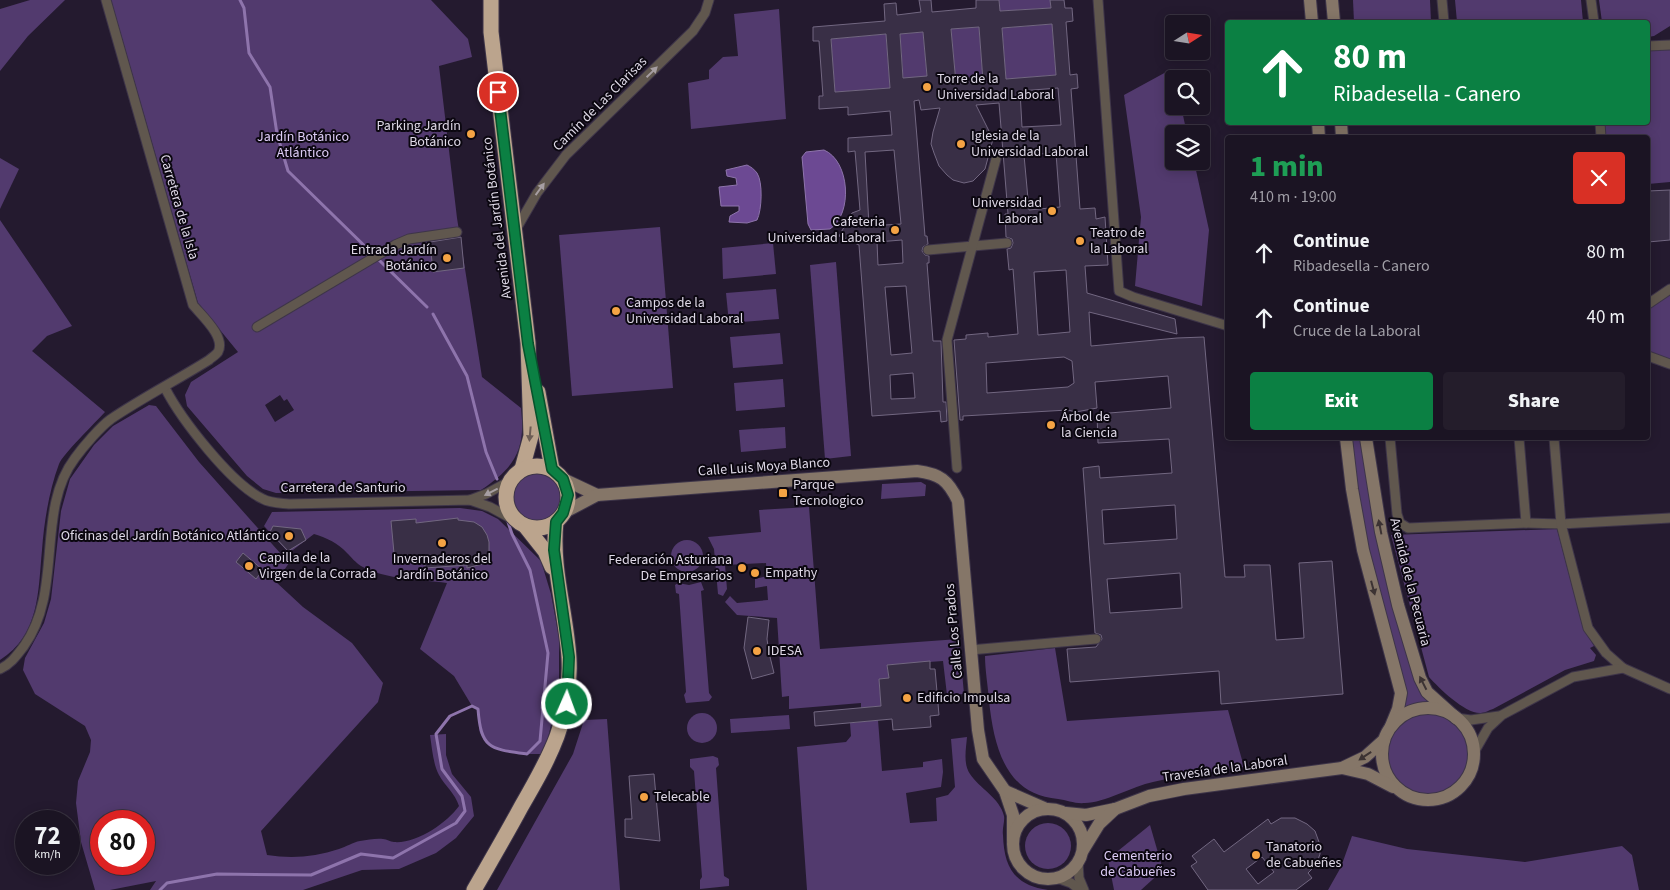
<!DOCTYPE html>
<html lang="en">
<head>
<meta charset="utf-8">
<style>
	body { margin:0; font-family:"Source Sans 3",sans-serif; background:#241d2b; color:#f1f3f6; height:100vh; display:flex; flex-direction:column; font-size:19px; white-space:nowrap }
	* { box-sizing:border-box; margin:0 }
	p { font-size:16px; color:#a09ea6 }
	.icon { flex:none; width:28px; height:28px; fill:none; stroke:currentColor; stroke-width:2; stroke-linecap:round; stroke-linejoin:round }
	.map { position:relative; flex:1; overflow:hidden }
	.panel { position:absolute; left:1225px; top:135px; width:425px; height:305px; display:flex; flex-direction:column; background:#1b1423; border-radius:5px; box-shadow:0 2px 12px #0003,0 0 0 1px #393341 }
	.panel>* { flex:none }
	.banner { position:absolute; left:1225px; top:20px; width:425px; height:105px; border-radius:5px; box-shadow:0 2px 12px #0003,0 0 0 1px #393341; background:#0b8043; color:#fff; overflow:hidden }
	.needle { width:32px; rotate:78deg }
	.tools { position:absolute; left:1165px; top:15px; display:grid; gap:10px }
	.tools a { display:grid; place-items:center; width:45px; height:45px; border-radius:5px; background:#1b1423; box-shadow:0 2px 12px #0003,0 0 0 1px #393341; font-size:25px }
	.speed { position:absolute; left:15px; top:810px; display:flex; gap:10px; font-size:25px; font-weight:700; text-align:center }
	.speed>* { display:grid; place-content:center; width:65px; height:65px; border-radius:50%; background:#1b1423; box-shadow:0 2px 12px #0003,0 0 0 1px #393341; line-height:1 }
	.speed small { font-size:12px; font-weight:400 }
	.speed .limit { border:8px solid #d22; background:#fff; color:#111 }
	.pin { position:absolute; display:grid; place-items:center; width:42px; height:42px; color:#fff; margin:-21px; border:2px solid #fff; border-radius:50%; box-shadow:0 1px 5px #0007 }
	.me { position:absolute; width:55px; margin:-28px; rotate:2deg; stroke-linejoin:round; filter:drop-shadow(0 0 4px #0008) }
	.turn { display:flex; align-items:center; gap:18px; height:105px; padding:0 25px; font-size:22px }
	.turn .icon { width:65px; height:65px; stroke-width:2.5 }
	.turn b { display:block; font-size:35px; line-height:42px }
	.round { display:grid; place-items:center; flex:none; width:52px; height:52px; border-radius:5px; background:#241d2b }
	.summary { display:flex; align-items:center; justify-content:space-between; height:85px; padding:0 25px }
	h1 { font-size:30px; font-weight:800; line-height:38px; color:#1e9e55 }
	.cta { display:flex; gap:10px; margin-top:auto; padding:10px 25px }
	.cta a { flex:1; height:58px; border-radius:5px; background:#0b8043; color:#fff; font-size:20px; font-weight:800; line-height:58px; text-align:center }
	.cta a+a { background:#241d2b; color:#f1f3f6 }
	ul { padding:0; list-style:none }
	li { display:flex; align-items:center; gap:15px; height:65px; padding:0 25px }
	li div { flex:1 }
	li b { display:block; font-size:19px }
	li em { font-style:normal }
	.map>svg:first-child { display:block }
	.green { fill:#523a6e; fill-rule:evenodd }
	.water { fill:#6c4993; stroke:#8e74ac }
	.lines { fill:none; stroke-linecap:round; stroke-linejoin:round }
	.stream { stroke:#8e74ac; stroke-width:3 }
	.building { fill:#392f46; stroke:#726781; fill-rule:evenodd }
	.street-casing { stroke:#3e3549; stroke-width:11 }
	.secondary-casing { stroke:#3e3549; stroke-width:14 }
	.highway-casing { stroke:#3e3549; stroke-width:17 }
	.street { stroke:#60574e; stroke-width:9 }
	.secondary { stroke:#857668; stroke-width:12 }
	.highway { stroke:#bba48d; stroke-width:15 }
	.oneway { fill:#a69ea2 }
	.oneway2 { fill:#6c5d55 }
	.oneway3 { fill:#3c3333 }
	.route-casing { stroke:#07532c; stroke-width:12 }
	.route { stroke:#0b8043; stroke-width:9 }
	.poi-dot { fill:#f4a344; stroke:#0b0710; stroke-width:2 }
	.labels { text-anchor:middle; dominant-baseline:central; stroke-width:4; stroke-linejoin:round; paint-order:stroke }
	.poi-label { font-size:14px; fill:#dfd9e7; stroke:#0b0710; text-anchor:start }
	.street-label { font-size:14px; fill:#dfd9e7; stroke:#0b0710 }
	.park-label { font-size:14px; fill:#ddccf6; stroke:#0b0710 }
</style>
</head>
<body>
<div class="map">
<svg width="1670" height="890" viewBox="0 0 1670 890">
	<rect width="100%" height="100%" fill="#241a2f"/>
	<!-- green -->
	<g class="green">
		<path d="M 30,0 L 65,0 L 28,36 L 0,71 L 0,9 Z"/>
		<path d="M 111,0 L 431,0 L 468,39 L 472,57 L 439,66 L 457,218 L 482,377 L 521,408 C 526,450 515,467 481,490 L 276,493 L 263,489 L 247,476 L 187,406 L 185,395 L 191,382 L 238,352 L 198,303 ZM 280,395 L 284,401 L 287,399 L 294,410 L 275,422 L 265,405 Z"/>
		<path d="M 999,0 L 1050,0 L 1051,8 L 1000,11 Z"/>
		<path d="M 1353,0 L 1430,0 L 1431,22 L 1354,22 Z"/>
		<path d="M 1455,0 L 1581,0 L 1583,22 L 1457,22 Z"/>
		<path d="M 1599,0 L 1670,0 L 1670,26 L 1654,36 L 1648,37 L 1648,22 L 1602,22 Z"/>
		<path d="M 779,9 L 786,119 L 691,129 L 688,83 L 709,79 L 709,70 L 723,57 L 738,56 L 734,14 Z"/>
		<path d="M 1052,24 L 1056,75 L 1006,79 L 1002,28 Z"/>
		<path d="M 979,27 L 983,81 L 956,83 L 951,29 Z"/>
		<path d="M 923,32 L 927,76 L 904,87 L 900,34 Z"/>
		<path d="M 886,34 L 890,88 L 835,92 L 831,39 Z"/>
		<path d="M 1670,45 L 1670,182 L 1648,184 L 1648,138 L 1601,137 L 1600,123 L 1648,122 L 1648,46 Z"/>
		<path d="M 1168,71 L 1174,85 L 1174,106 L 1181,106 L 1187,134 L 1174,134 L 1174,161 L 1194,161 L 1209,230 L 1202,306 L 1135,286 L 1141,217 L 1124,95 Z"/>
		<path d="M 0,158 L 19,169 L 0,209 Z"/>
		<path d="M 0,220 L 72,326 L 47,336 L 32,351 L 105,412 C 95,423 63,454 59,464 C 49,491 44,522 42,550 C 38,591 40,635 0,660 Z"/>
		<path d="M 660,227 L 673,388 L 572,396 L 559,235 Z"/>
		<path d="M 773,243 L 776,274 L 723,279 L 722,248 Z"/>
		<path d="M 836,262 L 851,456 L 825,459 L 810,265 Z"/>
		<path d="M 776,289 L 779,319 L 729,323 L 726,293 Z"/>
		<path d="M 1670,289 L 1670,364 L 1648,356 L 1648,304 Z"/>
		<path d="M 780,333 L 783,364 L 733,368 L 730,337 Z"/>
		<path d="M 783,379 L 785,407 L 736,411 L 734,383 Z"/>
		<path d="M 149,405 L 156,406 L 199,462 L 289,563 L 276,582 L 303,607 L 352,643 L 383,683 L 378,702 L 261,831 L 267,855 C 292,859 315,857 339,849 C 346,847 353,842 360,841 C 368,840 376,838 383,839 C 387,839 390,842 394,842 C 416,844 447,823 459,806 C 455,793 445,786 439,775 C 433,764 432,748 430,735 L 446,734 L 446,755 L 452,774 L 471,797 L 474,816 L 456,838 L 436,853 L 399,869 L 362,870 L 303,890 L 150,890 L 156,881 L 110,890 L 95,890 L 81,842 L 76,803 L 78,781 L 90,752 L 91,740 L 85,726 L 35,694 L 23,670 L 25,658 L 44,623 L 51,599 L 61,511 L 70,479 L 94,445 L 113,426 ZM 101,821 L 144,821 L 144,864 L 101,864 Z"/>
		<path d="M 785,427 L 786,448 L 741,452 L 739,430 Z"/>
		<path d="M 1346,438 L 1366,438 L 1373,486 L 1427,692 L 1462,724 L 1470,737 L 1473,754 L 1467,778 L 1452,793 L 1435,799 L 1415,799 L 1401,792 L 1386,776 L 1383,766 L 1384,740 L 1391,726 L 1401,693 L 1363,550 Z"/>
		<circle cx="537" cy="497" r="31"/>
		<path d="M 921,482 L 926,485 L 925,496 L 881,499 L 882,484 Z"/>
		<path d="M 809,507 L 820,649 L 959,639 L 964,694 L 947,695 L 943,661 L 887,665 L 889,678 L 879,679 L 881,706 L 861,708 L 861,703 L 789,709 L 789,696 L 782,697 L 777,618 L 737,615 L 725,602 L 730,596 L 737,603 L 768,600 L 767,586 L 755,588 L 755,579 L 767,576 L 766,563 L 725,565 L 727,589 L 723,596 L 718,594 L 714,549 L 708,537 L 761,532 L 759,510 Z"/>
		<path d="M 460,508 L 482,511 L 498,519 L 541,561 L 551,594 L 559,638 L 559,692 L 544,754 C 524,754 490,756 480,733 C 478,726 479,716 478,709 L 472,706 L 454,676 L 420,649 L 447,583 C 419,579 386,580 361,566 C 356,563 351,557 347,553 C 338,543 327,538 314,534 L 289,553 L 264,526 L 272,512 Z"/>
		<path d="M 1557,529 L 1583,628 L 1594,646 L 1590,648 L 1596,655 L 1594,661 L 1565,670 L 1493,709 C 1489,710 1485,713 1481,713 C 1465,714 1439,688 1429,677 L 1391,535 Z"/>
		<circle cx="687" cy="556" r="16"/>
		<path d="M 701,582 L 704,590 L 701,591 L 709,693 L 712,697 L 709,701 L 686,703 L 684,695 L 686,692 L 679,594 L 676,593 L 675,585 L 678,583 L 689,585 Z"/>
		<path d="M 1055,648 L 1067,721 L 1228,710 L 1244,767 C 1214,772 1183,775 1153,782 C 1133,786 1104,803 1085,803 C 1075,804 1067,800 1058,799 C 1005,795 994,746 989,701 C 988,686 985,670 985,656 Z"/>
		<circle cx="702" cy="728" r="15"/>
		<path d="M 789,715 L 790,729 L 731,733 L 730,719 Z"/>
		<path d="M 607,719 L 620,890 L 497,890 L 573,754 L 584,720 Z"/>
		<path d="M 878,720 L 882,771 L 923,767 L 923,762 L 942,759 L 943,772 L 941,787 L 906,793 L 910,823 L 937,821 L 936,798 L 948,795 L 955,787 L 951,739 L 967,737 C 966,749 963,764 970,774 C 979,788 1000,798 1004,816 C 1005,821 1002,829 1003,835 C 1004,867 1014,885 1048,890 L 807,890 L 797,747 L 846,742 L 851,736 L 850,723 Z"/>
		<path d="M 713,756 L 718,758 L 719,765 L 716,768 L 724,876 L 729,879 L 729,886 L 700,889 L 700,880 L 702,877 L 694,771 L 690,767 L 690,759 Z"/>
		<circle cx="1048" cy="846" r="23"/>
		<path d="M 1150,825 L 1163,870 L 1141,890 L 1114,890 L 1108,859 Z"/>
		<path d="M 1352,836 L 1407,849 L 1525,862 L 1622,846 L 1632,855 L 1639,890 L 1328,890 L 1341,867 Z"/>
	</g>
	<!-- water -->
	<g class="water">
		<path d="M 824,150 C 850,161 853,214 830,229 L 811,230 L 808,224 L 802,157 L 806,152 Z"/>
		<path d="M 747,165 C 751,167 754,169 757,173 C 763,182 762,210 757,220 L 747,223 L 729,222 L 730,216 L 739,211 L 739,206 L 721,206 L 719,187 L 737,185 L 736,178 L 727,176 L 726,170 Z"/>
	</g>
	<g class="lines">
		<!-- stream -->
		<g class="stream">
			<path d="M 240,0 L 244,8 L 249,53 L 270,87 L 277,134 L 288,171 L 427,307"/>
			<path d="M 433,314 L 467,376 L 486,452 L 497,479"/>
			<path d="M 160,890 L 167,883 L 217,874 L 311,875 L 361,854 L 393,858 L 456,823 L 465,811 L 462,796 L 442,769 L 436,734 L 450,716 L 472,706 L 478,709 C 481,749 490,749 527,754 L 540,741 L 548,653 L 530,570 L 512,534 L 508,522"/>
		</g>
	</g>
	<!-- building -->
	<g class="building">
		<path d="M 919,0 L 931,0 L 932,12 L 976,8 L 976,0 L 999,0 L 1000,11 L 1051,8 L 1050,0 L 1064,0 L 1065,8 L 1072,8 L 1073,21 L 1066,22 L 1070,75 L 1077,74 L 1078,88 L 1071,89 L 1080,209 L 1095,208 L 1096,219 L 1105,217 L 1108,265 L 1085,266 L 1087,293 L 1175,319 L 1177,334 L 1089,312 L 1091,346 L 1177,338 L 1204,337 L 1225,577 L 1245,577 L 1244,565 L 1270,565 L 1276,640 L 1304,638 L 1299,563 L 1332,561 L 1343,694 L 1221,704 L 1219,671 L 1070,682 L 1067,649 L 1096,647 L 1102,639 L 1101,635 L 1095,633 L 1083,468 L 1099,466 L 1100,478 L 1172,473 L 1169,439 L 1098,443 L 1097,414 L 1171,408 L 1168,376 L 1095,382 L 1097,408 L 1076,412 L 1068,410 L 963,416 L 963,420 L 960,420 L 954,340 L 966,339 L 966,335 L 988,333 L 988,337 L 1018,334 L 1013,269 L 1009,270 L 1007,249 L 1011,248 L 1013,243 L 1012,239 L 1006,237 L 1005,214 L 1008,214 L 999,103 L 976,105 L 993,139 L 985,169 L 973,181 L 964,183 L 953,180 L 947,175 L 939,166 L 934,153 L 931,144 L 933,132 L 940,108 L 921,110 L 919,100 L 914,101 L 925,236 L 927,236 L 928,244 L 923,247 L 922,251 L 925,255 L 929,256 L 929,263 L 927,263 L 933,341 L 941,341 L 943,402 L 946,402 L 947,421 L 941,422 L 940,411 L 872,416 L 859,245 L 839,236 L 852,213 L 860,210 L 855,151 L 848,152 L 848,138 L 892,135 L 890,111 L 848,115 L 848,107 L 819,109 L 819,96 L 823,96 L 819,41 L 813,41 L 813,27 L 885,21 L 884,4 L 896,3 L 897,15 L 921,12 ZM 1052,24 L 1056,75 L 1006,79 L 1002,28 ZM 979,27 L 983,81 L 956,83 L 951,29 ZM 923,32 L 927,76 L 903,78 L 900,34 ZM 886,34 L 890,88 L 835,92 L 831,39 ZM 1058,88 L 1061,125 L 1022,127 L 1020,91 ZM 894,150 L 901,224 L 869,226 L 865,152 ZM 1056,153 L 1060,207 L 1029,210 L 1024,155 ZM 902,240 L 903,263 L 878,265 L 877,242 ZM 1066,270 L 1070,332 L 1038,335 L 1034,272 ZM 906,286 L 912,353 L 891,355 L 885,287 ZM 1064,357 L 1072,361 L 1074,383 L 1068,387 L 987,393 L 986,363 ZM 913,373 L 915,398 L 891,399 L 890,375 ZM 1175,505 L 1177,539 L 1104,544 L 1102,510 ZM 1180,573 L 1182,608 L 1110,613 L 1107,579 Z"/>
		<path d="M 1670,190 L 1670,240 L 1648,242 L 1648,191 Z"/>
		<path d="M 461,237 L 464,268 L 433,272 L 430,242 Z"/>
		<path d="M 458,518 L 458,520 L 474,522 L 482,527 L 487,535 L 489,542 L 489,552 L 482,564 L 467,568 L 467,565 L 425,568 L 425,561 L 395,564 L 391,521 L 416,519 L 416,523 Z"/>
		<path d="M 273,526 L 301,529 L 306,540 L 288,551 L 270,532 Z"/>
		<path d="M 243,553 L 263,570 L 256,579 L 236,562 Z"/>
		<path d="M 748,617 L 769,620 L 767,639 L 769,653 L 774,673 L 752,679 L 744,648 Z"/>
		<path d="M 930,661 L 930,669 L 935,669 L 939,715 L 930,716 L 931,727 L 893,730 L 892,719 L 815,726 L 814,712 L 881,706 L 879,679 L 889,678 L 887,665 Z"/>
		<path d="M 654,774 L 660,841 L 625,837 L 625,819 L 632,819 L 629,776 Z"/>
		<path d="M 1281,818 L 1295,818 L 1307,824 L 1315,831 L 1319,842 L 1320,854 L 1316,865 L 1308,873 L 1312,878 L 1296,890 L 1208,890 L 1191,866 L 1197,862 L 1192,856 L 1214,839 L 1224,852 L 1268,819 L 1271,824 ZM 1262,857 L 1274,872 L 1258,884 L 1246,869 Z"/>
	</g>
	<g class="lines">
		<!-- street casing -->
		<g class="street-casing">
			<g id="street">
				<path d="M 1098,0 L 1119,291 L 1133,297 L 1228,326"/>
				<path d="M 1442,0 L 1444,22"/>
				<path d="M 1591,0 L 1594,22"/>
				<path d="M 1648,46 L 1670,45"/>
				<path d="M 1600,122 L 1601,138"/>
				<path d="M 515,231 L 537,193 L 566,155 L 693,31 L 705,13 L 709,0"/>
				<path d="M 928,250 L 1007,243"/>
				<path d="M 1648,304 L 1670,289"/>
				<path d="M 257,327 L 395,245 L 409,239 L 457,232"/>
				<path d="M 1648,356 L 1670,364"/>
				<path d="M 165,388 C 181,419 231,484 263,499 C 270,503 281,503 289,504 L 470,500 L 490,507 L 516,521"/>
				<path d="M 1390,438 L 1397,514 L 1400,523 L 1408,528 L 1526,523 L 1561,524 L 1670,518"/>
				<path d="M 1519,438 L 1526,523"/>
				<path d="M 1554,438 L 1561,524 L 1588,628 L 1606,653 L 1623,668 L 1670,689"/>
				<path d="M 957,468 L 947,340 L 996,159"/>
				<path d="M 470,500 L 486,494 L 510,481"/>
				<path d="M 970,650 L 1096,639"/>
				<path d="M 0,669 C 11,664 17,655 24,646 C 64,590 35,511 75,458 C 83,447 100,427 111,419 C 142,398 177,380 209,360 C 211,358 216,355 218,352 C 226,337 202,316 193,305 L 106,0"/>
				<path d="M 1456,718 L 1471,720 L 1499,716"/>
				<path d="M 1473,754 L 1488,728 L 1502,715 L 1573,677 L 1623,668"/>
				<path d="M 1078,862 L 1079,878 L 1084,890"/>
				<path d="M 1057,878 L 1071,883 L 1080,890"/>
			</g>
		</g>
		<!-- secondary casing -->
		<g class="secondary-casing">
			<g id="secondary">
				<path d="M 1310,0 L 1312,22"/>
				<path d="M 1332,0 L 1334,22"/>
				<path d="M 1318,122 L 1319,138"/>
				<path d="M 1341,122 L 1342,138"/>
				<path d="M 1346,438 L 1352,489 L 1363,550 L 1401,693 L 1398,709 L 1391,726"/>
				<path d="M 1366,438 L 1381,532 L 1398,605 L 1420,678 L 1427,692 L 1456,718"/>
				<path d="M 563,479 L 597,495"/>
				<path d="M 563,513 L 597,495 L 917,471 C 940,474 948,480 958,501 L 978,730 L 983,759 L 1005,791 L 1013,815 L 1013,840"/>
				<circle cx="1428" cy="754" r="46"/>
				<path d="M 1342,768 L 1368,774 L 1393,787"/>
				<path d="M 1005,791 L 1044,808"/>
				<circle cx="1048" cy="844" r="35"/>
				<path d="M 1066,813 L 1086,815 L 1115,809 L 1149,796 L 1184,789 L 1342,768 L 1365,757 L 1384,740"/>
				<path d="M 1083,850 L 1099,824 L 1115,809"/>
			</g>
		</g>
		<!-- highway casing -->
		<g class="highway-casing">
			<g id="highway">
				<path d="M 491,0 L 491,32 L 528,343 L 531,436 L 522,469"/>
				<path d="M 538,392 L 552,469"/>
				<circle cx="537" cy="497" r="31"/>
				<path d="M 526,527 L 545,551 L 552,567"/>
				<path d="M 474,890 C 490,862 506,835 521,807 C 550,757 572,718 569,658 C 566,611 551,568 556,522"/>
			</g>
		</g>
		<!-- street -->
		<use href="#street" class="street"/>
		<!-- secondary -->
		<use href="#secondary" class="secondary"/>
		<!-- highway -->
		<use href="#highway" class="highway"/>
	</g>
	<!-- one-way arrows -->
	<defs><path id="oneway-solid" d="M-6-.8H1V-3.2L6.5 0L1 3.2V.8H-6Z" transform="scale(1.25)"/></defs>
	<g class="oneway">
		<use href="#oneway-solid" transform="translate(652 72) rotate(-44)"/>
		<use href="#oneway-solid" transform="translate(540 189) rotate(-54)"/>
		<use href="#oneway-solid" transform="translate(491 492) rotate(153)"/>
	</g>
	<use class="oneway2" href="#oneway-solid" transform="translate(530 434) rotate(95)"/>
	<g class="oneway3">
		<use href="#oneway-solid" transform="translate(1380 527) rotate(-101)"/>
		<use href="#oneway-solid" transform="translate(1373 588) rotate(75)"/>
		<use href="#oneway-solid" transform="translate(1423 683) rotate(-117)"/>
		<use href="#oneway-solid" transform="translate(1365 756) rotate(146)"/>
	</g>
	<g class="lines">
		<!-- route casing -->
		<g class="route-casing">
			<path id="route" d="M 498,92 L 528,344 L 552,469 L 563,479 L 568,495 L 563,513 L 556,522 L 554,550 L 569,657 L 567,704"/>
		</g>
		<!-- route -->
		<use href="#route" class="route"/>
	</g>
	<!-- markers -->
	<g class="poi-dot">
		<circle cx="927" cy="87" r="5"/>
		<circle cx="471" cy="134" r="5"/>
		<circle cx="961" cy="144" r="5"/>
		<circle cx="1052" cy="211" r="5"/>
		<circle cx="895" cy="230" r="5"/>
		<circle cx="1080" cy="241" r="5"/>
		<circle cx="447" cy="258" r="5"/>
		<circle cx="616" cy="311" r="5"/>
		<circle cx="1051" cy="425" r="5"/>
		<rect x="778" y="488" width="10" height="10" rx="2.5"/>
		<circle cx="289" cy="536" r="5"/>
		<circle cx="442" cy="543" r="5"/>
		<circle cx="249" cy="566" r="5"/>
		<circle cx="742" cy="568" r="5"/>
		<circle cx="755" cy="573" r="5"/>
		<circle cx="757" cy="651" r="5"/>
		<circle cx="907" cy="698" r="5"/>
		<circle cx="644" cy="797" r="5"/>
		<circle cx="1256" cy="855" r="5"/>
	</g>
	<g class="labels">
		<!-- poi labels -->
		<g class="poi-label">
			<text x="937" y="79">Torre de la<tspan x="937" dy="16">Universidad Laboral</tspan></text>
			<text x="461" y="126" text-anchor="end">Parking Jardín<tspan x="461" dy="16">Botánico</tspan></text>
			<text x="971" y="136">Iglesia de la<tspan x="971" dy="16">Universidad Laboral</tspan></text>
			<text x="1042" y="203" text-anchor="end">Universidad<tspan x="1042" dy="16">Laboral</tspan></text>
			<text x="885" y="222" text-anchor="end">Cafeteria<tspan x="885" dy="16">Universidad Laboral</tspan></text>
			<text x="1090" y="233">Teatro de<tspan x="1090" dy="16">la Laboral</tspan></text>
			<text x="437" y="250" text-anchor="end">Entrada Jardín<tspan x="437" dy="16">Botánico</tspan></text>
			<text x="626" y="303">Campos de la<tspan x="626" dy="16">Universidad Laboral</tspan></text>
			<text x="1061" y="417">Árbol de<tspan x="1061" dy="16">la Ciencia</tspan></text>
			<text x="793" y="485">Parque<tspan x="793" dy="16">Tecnologico</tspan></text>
			<text x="279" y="536" text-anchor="end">Oficinas del Jardín Botánico Atlántico</text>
			<text x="259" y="558">Capilla de la<tspan x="259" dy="16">Virgen de la Corrada</tspan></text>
			<text x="442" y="559" text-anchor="middle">Invernaderos del<tspan x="442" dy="16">Jardín Botánico</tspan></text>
			<text x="732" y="560" text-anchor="end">Federación Asturiana<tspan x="732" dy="16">De Empresarios</tspan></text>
			<text x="765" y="573">Empathy</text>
			<text x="767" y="651">IDESA</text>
			<text x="917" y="698">Edificio Impulsa</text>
			<text x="654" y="797">Telecable</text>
			<text x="1266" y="847">Tanatorio<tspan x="1266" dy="16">de Cabueñes</tspan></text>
		</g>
		<!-- street labels -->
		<g class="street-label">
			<text transform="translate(600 104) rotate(-45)">Camín de Las Clarisas</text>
			<text transform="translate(179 207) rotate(74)">Carretera de la Isla</text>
			<text transform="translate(497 218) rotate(-97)">Avenida del Jardín Botánico</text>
			<text transform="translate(764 467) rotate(-4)">Calle Luis Moya Blanco</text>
			<text x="343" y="488">Carretera de Santurio</text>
			<text transform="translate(1410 582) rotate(76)">Avenida de la Pecuaria</text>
			<text transform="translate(954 631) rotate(-95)">Calle Los Prados</text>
			<text transform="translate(1225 769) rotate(-8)">Travesía de la Laboral</text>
		</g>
		<!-- park labels -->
		<g class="park-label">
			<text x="303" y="137">Jardín Botánico<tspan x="303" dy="16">Atlántico</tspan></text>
			<text x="1138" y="856">Cementerio<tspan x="1138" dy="16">de Cabueñes</tspan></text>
		</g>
	</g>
</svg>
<div class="tools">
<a><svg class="needle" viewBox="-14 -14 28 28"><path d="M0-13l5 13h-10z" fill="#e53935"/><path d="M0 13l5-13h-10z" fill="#a09ea6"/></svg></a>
<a><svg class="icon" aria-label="search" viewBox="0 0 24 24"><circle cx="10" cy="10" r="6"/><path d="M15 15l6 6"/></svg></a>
<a><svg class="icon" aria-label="layers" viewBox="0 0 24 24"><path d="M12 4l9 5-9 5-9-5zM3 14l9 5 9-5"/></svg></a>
</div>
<div class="speed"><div>72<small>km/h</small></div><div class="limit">80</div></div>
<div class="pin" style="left:498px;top:92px;background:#d93025"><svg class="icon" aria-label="arrive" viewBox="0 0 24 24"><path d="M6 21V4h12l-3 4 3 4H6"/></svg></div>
<svg class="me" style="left:567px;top:704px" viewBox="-20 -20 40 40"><circle r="17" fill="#0b8043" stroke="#fff" stroke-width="3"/><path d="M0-11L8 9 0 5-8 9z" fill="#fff"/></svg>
<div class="banner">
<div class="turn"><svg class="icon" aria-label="ahead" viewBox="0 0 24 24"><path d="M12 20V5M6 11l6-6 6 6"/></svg><div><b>80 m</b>Ribadesella - Canero</div></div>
</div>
<section class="panel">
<div class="summary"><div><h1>1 min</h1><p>410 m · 19:00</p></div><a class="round" style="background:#d93025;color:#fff"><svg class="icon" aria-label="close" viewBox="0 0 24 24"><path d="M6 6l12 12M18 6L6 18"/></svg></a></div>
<ul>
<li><svg class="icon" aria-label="ahead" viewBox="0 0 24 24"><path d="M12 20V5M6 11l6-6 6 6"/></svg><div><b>Continue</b><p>Ribadesella - Canero</p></div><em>80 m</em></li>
<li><svg class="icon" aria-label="ahead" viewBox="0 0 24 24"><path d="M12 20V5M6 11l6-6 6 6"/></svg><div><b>Continue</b><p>Cruce de la Laboral</p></div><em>40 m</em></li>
</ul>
<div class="cta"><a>Exit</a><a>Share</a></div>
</section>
</div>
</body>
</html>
